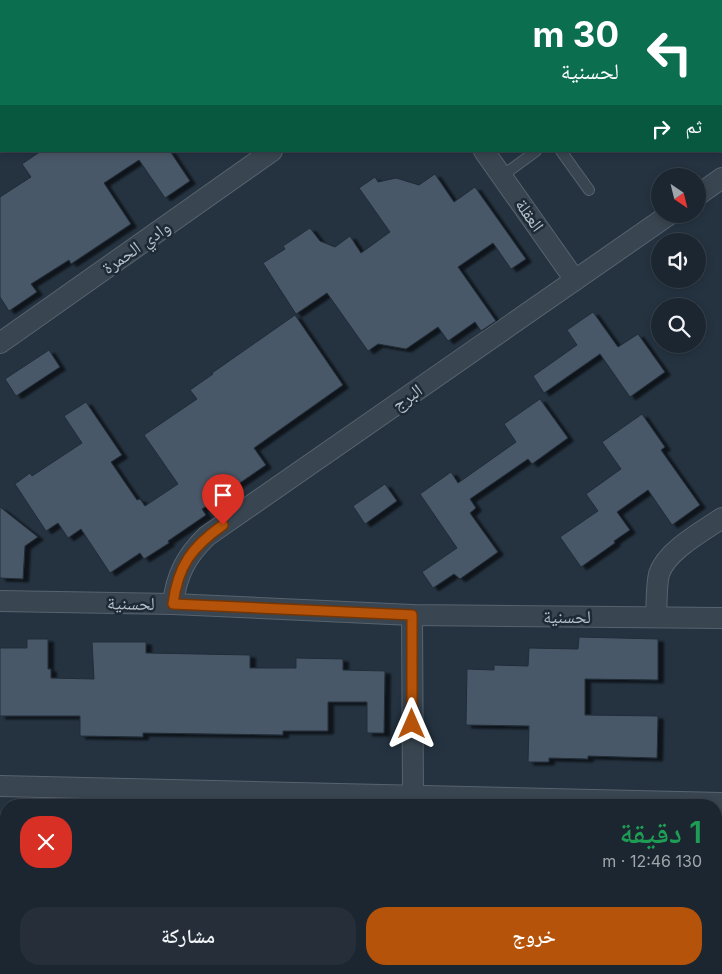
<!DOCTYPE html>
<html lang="ar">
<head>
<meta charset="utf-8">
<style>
	body { margin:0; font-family:Inter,"Noto Naskh Arabic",sans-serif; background:#252e39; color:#f1f3f6; direction:rtl; height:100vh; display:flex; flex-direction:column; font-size:19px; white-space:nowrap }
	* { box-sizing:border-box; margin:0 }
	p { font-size:16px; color:#a0a5ab }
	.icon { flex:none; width:28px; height:28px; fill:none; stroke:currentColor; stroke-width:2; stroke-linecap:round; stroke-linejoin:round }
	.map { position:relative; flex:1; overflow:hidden; direction:ltr }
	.panel { position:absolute; left:0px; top:799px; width:722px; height:176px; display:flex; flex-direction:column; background:#1c2631; border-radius:20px 20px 0 0; box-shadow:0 2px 8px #0003,0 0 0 1px #3a434d; direction:rtl }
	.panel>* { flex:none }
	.top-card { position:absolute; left:0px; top:0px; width:722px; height:152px; box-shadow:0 2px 8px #0003,0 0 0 1px #3a434d; direction:rtl; background:#0b6e4f; color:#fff; overflow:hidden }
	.needle { width:32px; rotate:145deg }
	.buttons { position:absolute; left:651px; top:168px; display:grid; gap:10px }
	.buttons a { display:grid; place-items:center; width:55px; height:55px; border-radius:50%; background:#1c2631; box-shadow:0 2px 8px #0003,0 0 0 1px #3a434d; font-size:25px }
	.pin { position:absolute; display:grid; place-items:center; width:42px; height:42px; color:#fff; margin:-51px -21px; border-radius:50% 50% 50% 0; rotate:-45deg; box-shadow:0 0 5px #0007 }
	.pin .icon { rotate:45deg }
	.me { position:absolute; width:55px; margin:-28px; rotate:0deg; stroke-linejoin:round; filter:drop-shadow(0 0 4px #0008) }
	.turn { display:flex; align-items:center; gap:18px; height:105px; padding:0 20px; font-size:22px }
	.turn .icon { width:65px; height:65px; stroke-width:2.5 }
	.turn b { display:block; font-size:35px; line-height:42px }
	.then { display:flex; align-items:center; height:48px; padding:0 20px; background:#0003; gap:10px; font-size:19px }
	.round { display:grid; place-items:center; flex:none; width:52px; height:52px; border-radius:20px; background:#252e39 }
	.overview { display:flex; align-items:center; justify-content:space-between; height:85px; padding:0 20px }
	h1 { font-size:30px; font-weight:600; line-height:38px; color:#1e9e55 }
	.button { display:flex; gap:10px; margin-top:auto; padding:10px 20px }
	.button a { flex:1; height:58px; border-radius:20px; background:#b45309; color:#fff; font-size:20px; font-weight:600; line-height:58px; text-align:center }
	.button a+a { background:#252e39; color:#f1f3f6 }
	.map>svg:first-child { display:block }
	.building { fill:#495967; stroke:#202c38; filter:url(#shadow) }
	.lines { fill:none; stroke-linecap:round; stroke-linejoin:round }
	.lane-casing { stroke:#57636e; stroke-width:12 }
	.street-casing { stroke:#57636e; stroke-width:22 }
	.lane { stroke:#394550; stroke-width:10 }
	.street { stroke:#394550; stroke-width:20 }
	.route-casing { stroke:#753606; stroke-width:12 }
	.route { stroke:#b45309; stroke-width:9 }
	.labels { text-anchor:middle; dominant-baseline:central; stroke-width:5; stroke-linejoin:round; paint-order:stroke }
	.street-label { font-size:18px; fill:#b6c0cb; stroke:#1e2a36 }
</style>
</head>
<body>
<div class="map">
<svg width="722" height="974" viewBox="0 0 722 974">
	<defs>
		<filter id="shadow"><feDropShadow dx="5.5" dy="3" stdDeviation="1" flood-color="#0009"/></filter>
	</defs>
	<rect width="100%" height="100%" fill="#253341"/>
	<!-- building -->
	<g class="building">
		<path d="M 41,151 L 170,151 L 190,181 L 165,198 L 139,160 L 104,183 L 131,224 L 71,264 L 69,260 L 31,284 L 37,292 L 9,311 L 0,297 L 0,197 L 31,177 L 22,164 Z"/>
		<path d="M 435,174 L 454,202 L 475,187 L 526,259 L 511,269 L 493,243 L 458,267 L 496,321 L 481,331 L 475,322 L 448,341 L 438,327 L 406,349 L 378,344 L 368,351 L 327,293 L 296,314 L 263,263 L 285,249 L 283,246 L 310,228 L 320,241 L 335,247 L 350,236 L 361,253 L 390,232 L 359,188 L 375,177 L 378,182 L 396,178 L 419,185 Z"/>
		<path d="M 593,312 L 618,347 L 638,334 L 665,372 L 630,397 L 600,354 L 544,393 L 533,376 L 577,345 L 567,330 Z"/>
		<path d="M 295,315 L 343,385 L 254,448 L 266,465 L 202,509 L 206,515 L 168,541 L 169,543 L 144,559 L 140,553 L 110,573 L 81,529 L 68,538 L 58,523 L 46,531 L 15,484 L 30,473 L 32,476 L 82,443 L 64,416 L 86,402 L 122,455 L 111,462 L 137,500 L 140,499 L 145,506 L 178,484 L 144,435 L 197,399 L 190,390 L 213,374 L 212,373 Z"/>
		<path d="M 49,350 L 60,367 L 16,396 L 5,379 Z"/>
		<path d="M 540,399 L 568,438 L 532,464 L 528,459 L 470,499 L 476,508 L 470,513 L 498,552 L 460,579 L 454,574 L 433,588 L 422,572 L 457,548 L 420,494 L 451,472 L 458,483 L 516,442 L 504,424 Z"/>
		<path d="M 642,414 L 665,447 L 661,450 L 700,505 L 672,525 L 648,490 L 617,512 L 630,530 L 614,541 L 615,543 L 581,567 L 560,537 L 598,511 L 586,494 L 621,469 L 602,442 Z"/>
		<path d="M 385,484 L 397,501 L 365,524 L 353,506 Z"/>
		<path d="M 0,507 L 38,537 L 25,546 L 23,579 L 0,578 Z"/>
		<path d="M 579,637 L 658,639 L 658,680 L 585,679 L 585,715 L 657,716 L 658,717 L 657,758 L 588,756 L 588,759 L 549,758 L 549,762 L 528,762 L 529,726 L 466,725 L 467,669 L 494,670 L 494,665 L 528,666 L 529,648 L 578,649 Z"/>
		<path d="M 27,639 L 48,639 L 48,669 L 51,669 L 51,678 L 94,679 L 92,642 L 146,642 L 146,653 L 250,655 L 250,668 L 296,668 L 296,658 L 343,659 L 343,670 L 385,671 L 384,733 L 367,733 L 367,702 L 328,702 L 328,731 L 283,731 L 283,735 L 143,733 L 143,737 L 80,736 L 80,716 L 0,716 L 0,648 L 27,648 Z"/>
	</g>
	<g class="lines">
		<!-- lane casing -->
		<g class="lane-casing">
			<g id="lane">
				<path d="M 561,151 L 589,190"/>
				<path d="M 502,176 L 536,151"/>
			</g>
		</g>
		<!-- street casing -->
		<g class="street-casing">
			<g id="street">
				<path d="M 0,0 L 1,2"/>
				<path d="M 377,0 L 378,1"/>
				<path d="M 174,1 L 176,0"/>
				<path d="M 0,123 L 1,122"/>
				<path d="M 484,151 L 575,280"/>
				<path d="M 698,195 L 722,178"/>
				<path d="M 0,343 L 272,151"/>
				<path d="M 0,601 L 173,604 L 412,615 L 722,618"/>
				<path d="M 173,604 C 176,576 186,556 207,536 L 670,214"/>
				<path d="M 412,615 L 413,796"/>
				<path d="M 656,617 C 657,603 656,587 659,574 C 666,551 703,531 722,518"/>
				<path d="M 0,786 L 722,803"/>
			</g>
		</g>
		<!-- lane -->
		<use href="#lane" class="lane"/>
		<!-- street -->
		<use href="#street" class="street"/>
	</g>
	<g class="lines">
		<!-- route casing -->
		<g class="route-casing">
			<path id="route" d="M 223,525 C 192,547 178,565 173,604 L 412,615 L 412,724"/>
		</g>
		<!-- route -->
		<use href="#route" class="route"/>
	</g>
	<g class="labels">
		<!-- street labels -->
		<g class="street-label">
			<text transform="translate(530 215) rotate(55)">العقلة</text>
			<text transform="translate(136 247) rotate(-35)">وادي الحمرة</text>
			<text transform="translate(407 397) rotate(-35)">البرج</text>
			<text transform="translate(131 603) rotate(1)">لحسنية</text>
			<text x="567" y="616">لحسنية</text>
		</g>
	</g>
</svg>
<div class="buttons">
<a><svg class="needle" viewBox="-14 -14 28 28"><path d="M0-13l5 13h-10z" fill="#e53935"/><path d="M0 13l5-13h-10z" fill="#a0a5ab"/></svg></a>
<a><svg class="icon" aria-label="sound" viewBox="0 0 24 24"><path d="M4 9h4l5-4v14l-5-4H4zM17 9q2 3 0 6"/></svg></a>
<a><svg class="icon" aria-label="search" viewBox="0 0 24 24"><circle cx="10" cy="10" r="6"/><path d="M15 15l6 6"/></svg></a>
</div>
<div class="pin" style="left:223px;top:525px;background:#d93025"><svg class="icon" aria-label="arrive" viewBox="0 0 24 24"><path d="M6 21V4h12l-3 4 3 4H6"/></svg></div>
<svg class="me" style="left:412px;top:724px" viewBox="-20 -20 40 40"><path d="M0-17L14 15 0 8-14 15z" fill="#b45309" stroke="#fff" stroke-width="4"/></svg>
<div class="top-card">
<div class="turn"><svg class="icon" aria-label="left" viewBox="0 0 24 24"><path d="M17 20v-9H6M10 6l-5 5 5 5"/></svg><div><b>30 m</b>لحسنية</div></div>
<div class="then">ثم<svg class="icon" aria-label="right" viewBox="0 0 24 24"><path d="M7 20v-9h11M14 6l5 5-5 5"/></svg></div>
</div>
<section class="panel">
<div class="overview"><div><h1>1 دقيقة</h1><p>130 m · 12:46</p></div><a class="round" style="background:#d93025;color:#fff"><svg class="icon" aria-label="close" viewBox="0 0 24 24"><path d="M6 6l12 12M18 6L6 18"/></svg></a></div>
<div class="button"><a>خروج</a><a>مشاركة</a></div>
</section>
</div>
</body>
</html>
